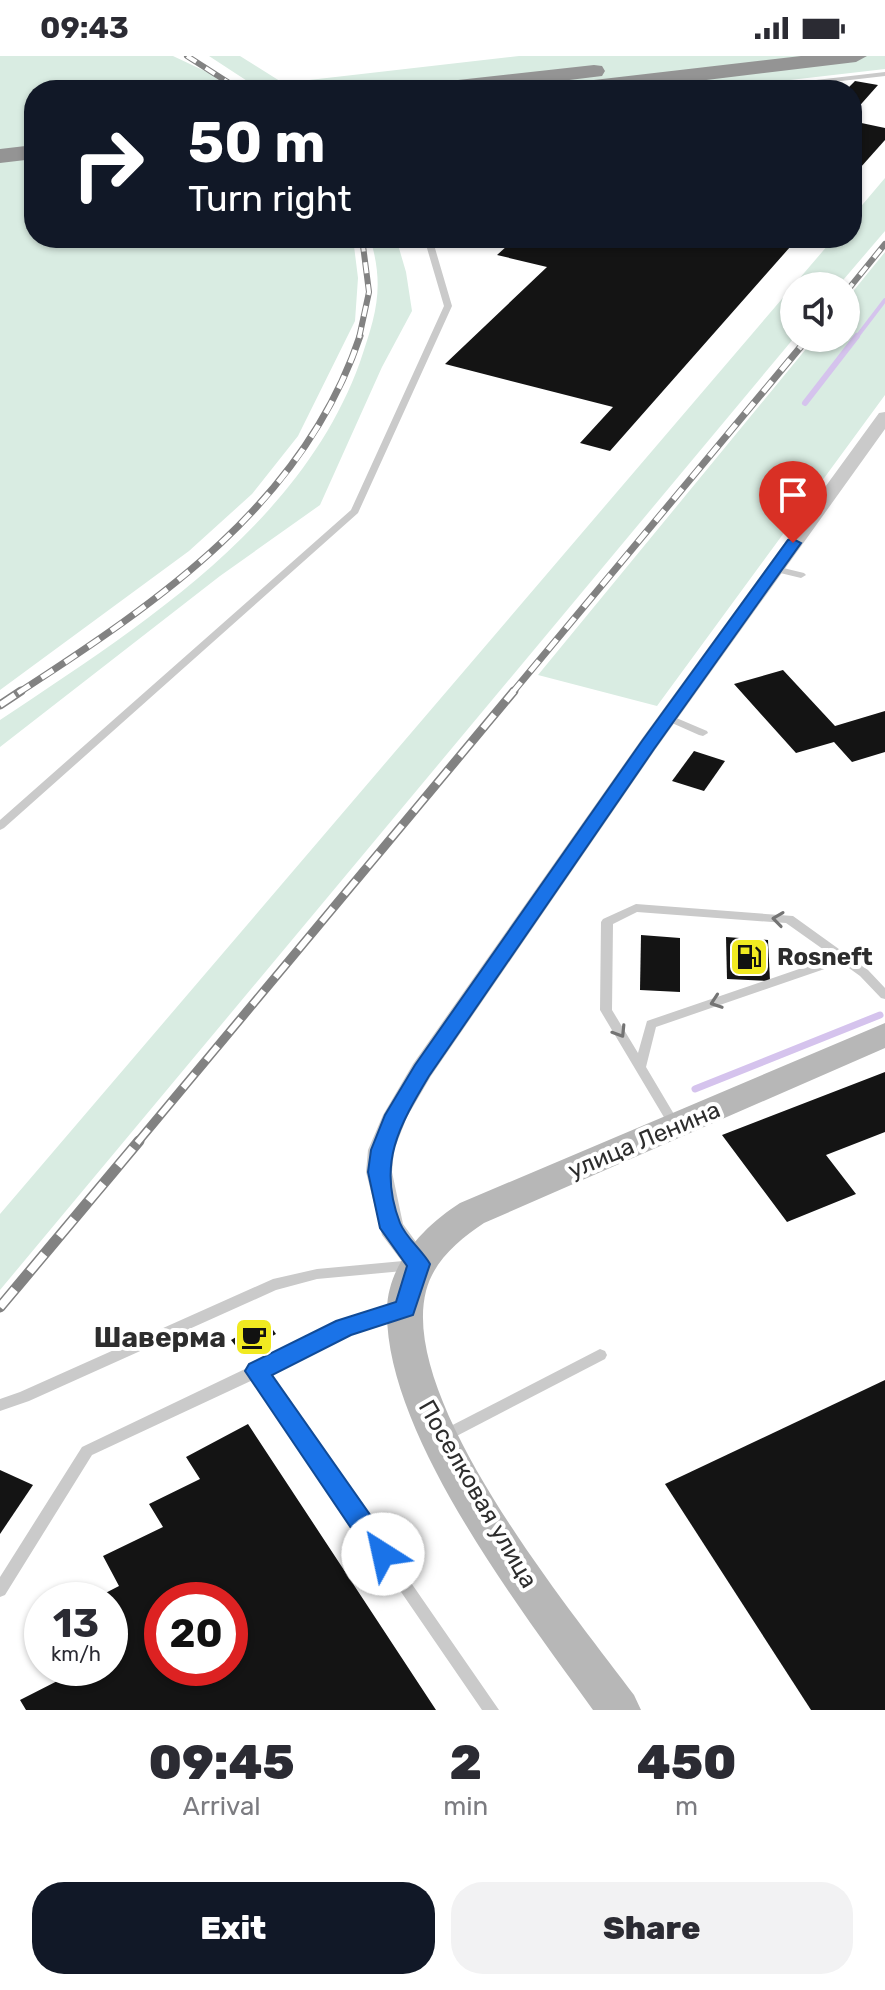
<!DOCTYPE html>
<html lang="en">
<head>
<meta charset="utf-8">
<style>
	body { margin:0; font-family:Rubik,sans-serif; background:#f2f2f3; color:#2b2b33; height:100vh; display:flex; flex-direction:column; font-size:30px; white-space:nowrap }
	* { box-sizing:border-box; margin:0 }
	p { font-size:26px; color:#7c7c81 }
	.icon { flex:none; width:44px; height:44px; fill:none; stroke:currentColor; stroke-width:2; stroke-linecap:round; stroke-linejoin:round }
	.map { position:relative; height:1654px; overflow:hidden }
	.side { display:flex; flex-direction:column; background:#fff; flex:1 }
	.side>* { flex:none }
	.banner { position:absolute; left:24px; top:24px; width:838px; height:168px; border-radius:32px; box-shadow:0 2px 6px #0004; background:#111827; color:#fff; overflow:hidden }
	.tools { position:absolute; left:780px; top:216px; display:grid; gap:16px }
	.tools a { display:grid; place-items:center; width:80px; height:80px; border-radius:50%; background:#fff; box-shadow:0 2px 6px #0004; font-size:40px }
	.speed { position:absolute; left:24px; top:1526px; display:flex; gap:16px; font-size:40px; font-weight:700; text-align:center }
	.speed>* { display:grid; place-content:center; width:104px; height:104px; border-radius:50%; background:#fff; box-shadow:0 2px 6px #0004; line-height:1 }
	.speed small { font-size:20px; font-weight:400 }
	.speed .limit { border:12px solid #d22; background:#fff; color:#111 }
	.pin { position:absolute; display:grid; place-items:center; width:68px; height:68px; color:#fff; margin:-82px -34px; border-radius:50% 50% 50% 0; rotate:-45deg; box-shadow:0 0 8px #0007 }
	.pin .icon { rotate:45deg }
	.me { position:absolute; width:88px; margin:-44px; rotate:325deg; stroke-linejoin:round; filter:drop-shadow(0 0 6px #0008) }
	.turn { display:flex; align-items:center; gap:28px; height:168px; padding:0 32px; font-size:36px }
	.turn .icon { width:104px; height:104px; stroke-width:2.5 }
	.turn b { display:block; font-size:56px; line-height:68px }
	.eta { display:flex; justify-content:space-evenly; align-items:center; height:136px; text-align:center }
	.eta b { font-size:48px; font-weight:800; line-height:56px }
	.primary-button { display:flex; gap:16px; margin-top:auto; padding:16px 32px }
	.primary-button a { flex:1; height:92px; border-radius:32px; background:#111827; color:#fff; font-size:32px; font-weight:800; line-height:92px; text-align:center }
	.primary-button a+a { background:#f2f2f3; color:#2b2b33 }
	.status { display:flex; justify-content:space-between; align-items:center; height:56px; padding:0 40px; background:#fff; direction:ltr }
	.status svg { height:22px; fill:currentColor }
	.map>svg:first-child { display:block }
	.green { fill:#d9ece2 }
	.lines { fill:none; stroke-linecap:round; stroke-linejoin:round }
	.stream-far2 { stroke:#d5c3ed; stroke-width:4 }
	.stream-far1 { stroke:#d5c3ed; stroke-width:6 }
	.stream { stroke:#d5c3ed; stroke-width:7 }
	.building { fill:#141414; fill-rule:evenodd }
	.lane { fill:#cacaca; fill-rule:evenodd }
	.street { fill:#cacaca; fill-rule:evenodd }
	.secondary { fill:#b7b7b7; fill-rule:evenodd }
	.highway { fill:#949494; fill-rule:evenodd }
	.rail-far3-casing { stroke:#828282; stroke-width:6 }
	.rail-far2-casing { stroke:#828282; stroke-width:7 }
	.rail-far1-casing { stroke:#828282; stroke-width:9 }
	.rail-casing { stroke:#828282; stroke-width:11 }
	.rail-far3 { stroke:#fff; stroke-width:4; stroke-dasharray:11; stroke-linecap:butt }
	.rail-far2 { stroke:#fff; stroke-width:5; stroke-dasharray:14; stroke-linecap:butt }
	.rail-far1 { stroke:#fff; stroke-width:6; stroke-dasharray:18; stroke-linecap:butt }
	.rail { stroke:#fff; stroke-width:8; stroke-dasharray:23; stroke-linecap:butt }
	.oneway { stroke:#747474 }
	.route { fill:#1a73e8; stroke:#114b97; stroke-width:2 }
	.labels { text-anchor:middle; dominant-baseline:central; stroke-width:8; stroke-linejoin:round; paint-order:stroke }
	.poi-label { font-size:24px; font-weight:bold; fill:#2d2d2d; stroke:#fff; text-anchor:start }
	.street-label { font-size:24px; fill:#2d2d2d; stroke:#fff }
	.near-poi-label { font-size:28px; font-weight:bold; fill:#2d2d2d; stroke:#fff; text-anchor:end }
</style>
</head>
<body>
<div class="status"><b>09:43</b><svg viewBox="0 0 49 12"><path d="M0 12V9h3v3zM5 12V6h3v6zM10 12V3h3v9zM15 12V0h3v12zM26 1h20v11H26zM47 4h2v5h-2z"/></svg></div>
<div class="map">
<svg width="885" height="1654" viewBox="0 0 885 1654">
	<rect width="100%" height="100%" fill="#fff"/>
	<!-- green -->
	<g class="green">
		<path d="M 0,0 L 173,0 L 209,17 L 232,34 L 34,34 L 34,182 L 353,182 L 358,222 L 355,265 L 298,380 L 252,438 L 189,495 L 0,634 Z"/>
		<path d="M 209,0 L 240,0 L 283,27 L 519,0 L 885,0 L 885,13 L 704,34 L 261,34 Z"/>
		<path d="M 885,122 L 885,175 L 838,230 L 794,230 L 794,282 L 0,1234 L 0,1158 L 834,182 L 852,182 L 852,161 Z"/>
		<path d="M 370,182 L 396,182 L 406,216 L 412,255 L 382,311 L 320,449 L 220,520 L 0,691 L 0,664 C 139,571 301,470 360,306 C 376,259 385,231 370,182 Z"/>
		<path d="M 885,196 L 885,339 L 657,650 L 538,619 L 815,282 L 846,282 L 846,244 Z"/>
	</g>
	<g class="lines">
		<!-- stream-far2 -->
		<path class="stream-far2" d="M 856,282 L 885,244"/>
		<!-- stream-far1 -->
		<path class="stream-far1" d="M 805,347 L 857,280"/>
		<!-- stream -->
		<path class="stream" d="M 695,1033 L 880,959"/>
	</g>
	<!-- building -->
	<g class="building">
		<path d="M 855,25 L 878,29 L 855,55 L 852,54 L 852,34 L 846,34 Z"/>
		<path d="M 852,65 L 885,72 L 885,84 L 852,121 Z"/>
		<path d="M 516,182 L 798,182 L 610,395 L 580,387 L 613,351 L 445,308 L 547,211 L 497,199 Z"/>
		<path d="M 783,614 L 835,670 L 885,655 L 885,696 L 852,706 L 834,686 L 796,697 L 734,628 Z"/>
		<path d="M 694,695 L 725,705 L 704,735 L 672,725 Z"/>
		<path d="M 641,879 L 680,882 L 680,936 L 640,934 Z"/>
		<path d="M 726,881 L 768,884 L 770,925 L 727,923 Z"/>
		<path d="M 885,1016 L 885,1076 L 826,1099 L 856,1138 L 787,1166 L 722,1079 Z"/>
		<path d="M 266,1264 L 276,1278 L 241,1297 L 231,1284 Z"/>
		<path d="M 885,1324 L 885,1654 L 811,1654 L 665,1428 Z"/>
		<path d="M 248,1368 L 436,1654 L 26,1654 L 20,1644 L 75,1616 L 72,1612 L 110,1612 L 110,1544 L 92,1544 L 119,1530 L 103,1500 L 163,1471 L 149,1448 L 200,1423 L 186,1401 ZM 162,1544 L 230,1544 L 230,1612 L 162,1612 Z"/>
		<path d="M 0,1414 L 33,1429 L 0,1478 Z"/>
	</g>
	<g class="lines">
		<!-- lane -->
		<g class="lane">
			<path d="M 885,16 L 885,20 L 763,34 L 744,34 L 747,32 Z"/>
			<path d="M 424,182 L 432,182 L 452,250 L 358,457 L 4,772 L 0,774 L 0,764 L 351,454 L 444,250 Z"/>
			<path d="M 775,510 L 804,517 L 806,519 L 801,522 L 772,515 L 772,511 Z"/>
			<path d="M 667,658 L 707,675 L 708,677 L 703,680 L 699,679 L 663,663 L 662,661 L 663,659 Z"/>
			<path d="M 636,848 L 793,860 L 868,914 L 885,932 L 885,943 L 881,942 L 860,920 L 842,907 L 656,971 L 646,1011 L 681,1070 L 679,1073 L 675,1075 L 671,1073 L 600,954 L 601,866 L 603,863 ZM 637,856 L 786,867 L 834,901 L 647,965 L 638,997 L 612,954 L 613,868 Z"/>
			<path d="M 414,1204 L 419,1205 L 421,1209 L 419,1213 L 414,1214 L 317,1223 L 276,1234 L 29,1345 L 0,1355 L 0,1343 L 20,1336 L 273,1223 L 317,1213 Z"/>
			<path d="M 399,1248 L 404,1250 L 406,1254 L 404,1258 L 348,1276 L 266,1317 L 499,1654 L 482,1654 L 255,1323 L 92,1399 L 5,1539 L 0,1541 L 0,1521 L 82,1391 L 339,1268 Z"/>
			<path d="M 600,1293 L 605,1295 L 607,1299 L 605,1303 L 449,1384 L 444,1386 L 439,1384 L 437,1380 L 439,1376 Z"/>
		</g>
		<!-- street -->
		<path class="street" d="M 885,356 L 885,373 L 655,694 L 431,1020 L 407,1061 L 394,1094 L 392,1116 L 403,1168 L 432,1208 L 428,1216 L 419,1219 L 410,1216 L 382,1179 L 366,1116 L 368,1094 L 383,1059 L 413,1008 L 641,684 L 879,357 Z"/>
		<!-- secondary -->
		<path class="secondary" d="M 885,967 L 885,992 L 484,1167 C 459,1184 434,1204 426,1235 C 398,1345 570,1553 634,1639 L 641,1654 L 593,1654 C 522,1555 384,1377 387,1253 C 388,1208 424,1170 460,1147 Z"/>
		<!-- highway -->
		<g class="highway">
			<path d="M 801,0 L 867,0 L 856,6 L 624,34 L 557,34 L 568,27 Z"/>
			<path d="M 594,9 L 602,10 L 605,15 L 602,20 L 487,34 L 420,34 L 431,27 Z"/>
			<path d="M 34,89 L 34,103 L 0,107 L 0,93 Z"/>
		</g>
		<!-- rail-far3 casing -->
		<g class="rail-far3-casing">
			<g id="rail-far3">
				<path d="M 187,0 L 240,34"/>
				<path d="M 846,236 L 885,188"/>
				<path d="M 359,282 L 369,236 L 362,182"/>
			</g>
		</g>
		<!-- rail-far2 casing -->
		<g class="rail-far2-casing">
			<g id="rail-far2">
				<path d="M 18,637 C 160,545 304,447 360,280"/>
				<path d="M 512,637 L 808,282"/>
			</g>
		</g>
		<!-- rail-far1 casing -->
		<g class="rail-far1-casing">
			<g id="rail-far1">
				<path d="M 0,649 L 21,635"/>
				<path d="M 137,1087 L 514,635"/>
			</g>
		</g>
		<!-- rail casing -->
		<g class="rail-casing">
			<path id="rail" d="M 0,1251 L 139,1085"/>
		</g>
		<!-- rail-far3 -->
		<use href="#rail-far3" class="rail-far3"/>
		<!-- rail-far2 -->
		<use href="#rail-far2" class="rail-far2"/>
		<!-- rail-far1 -->
		<use href="#rail-far1" class="rail-far1"/>
		<!-- rail -->
		<use href="#rail" class="rail"/>
	</g>
	<!-- one-way arrows -->
	<defs><path id="oneway-chevron" d="M-2-3.5L2.5 0L-2 3.5" fill="none" stroke-width="1.6" stroke-linecap="round" stroke-linejoin="round" transform="scale(2)"/></defs>
	<g class="oneway">
		<use href="#oneway-chevron" transform="translate(778 863) rotate(-172)"/>
		<use href="#oneway-chevron" transform="translate(716 946) rotate(161)"/>
		<use href="#oneway-chevron" transform="translate(620 976) rotate(58)"/>
	</g>
	<!-- route -->
	<path class="route" d="M 793,483 L 801,487 L 654,693 L 429,1020 C 399,1070 377,1108 400,1167 C 406,1182 422,1194 430,1208 L 413,1259 L 351,1279 L 272,1319 L 392,1490 L 395,1498 L 392,1506 L 383,1509 L 374,1506 L 245,1315 L 249,1308 L 336,1265 L 396,1246 L 407,1210 L 380,1172 L 368,1116 L 371,1094 L 385,1059 L 415,1009 L 642,685 L 788,484 Z"/>
	<!-- icons -->
	<defs>
		<g id="fuel-square" transform="scale(2)"><rect x="-9" y="-9" width="18" height="18" rx="4" fill="#f1ea21" stroke="#fff"/><path d="M-5.5-6h7V0h2V4h1.3V-2.5L3-4.5l.8-.8L6-3V5H2.5V1h-1V6h-7ZM-4.2-4.7v3.2H.2V-4.7Z" fill="#111"/></g>
		<g id="cafe-square" transform="scale(2)"><rect x="-9" y="-9" width="18" height="18" rx="4" fill="#f1ea21" stroke="#fff"/><path d="M-5.5-4.5H6V0H3Q3 3.5 0 3.5H-2.5Q-5.5 3.5-5.5 0ZM3-3.2v2h1.7v-2ZM-6 4.5H4V6H-6Z" fill="#111"/></g>
	</defs>
	<g fill-rule="evenodd">
		<use href="#fuel-square" x="749" y="901"/>
		<use href="#cafe-square" x="254" y="1281"/>
	</g>
	<g class="labels">
		<!-- poi labels -->
		<g class="poi-label">
			<text x="777" y="901">Rosneft</text>
		</g>
		<!-- street labels -->
		<g class="street-label">
			<text transform="translate(644 1084) rotate(-23)">улица Ленина</text>
			<text transform="translate(478 1438) rotate(60)">Поселковая улица</text>
		</g>
		<!-- near-poi labels -->
		<g class="near-poi-label">
			<text x="226" y="1281">Шаверма</text>
		</g>
	</g>
</svg>
<div class="tools">
<a><svg class="icon" aria-label="sound" viewBox="0 0 24 24"><path d="M4 9h4l5-4v14l-5-4H4zM17 9q2 3 0 6"/></svg></a>
</div>
<div class="speed"><div>13<small>km/h</small></div><div class="limit">20</div></div>
<div class="pin" style="left:793px;top:487px;background:#d93025"><svg class="icon" aria-label="arrive" viewBox="0 0 24 24"><path d="M6 21V4h12l-3 4 3 4H6"/></svg></div>
<svg class="me" style="left:383px;top:1498px" viewBox="-20 -20 40 40"><circle r="19" fill="#fff"/><path d="M0-13L10 11 0 6-10 11z" fill="#1a73e8"/></svg>
<div class="banner">
<div class="turn"><svg class="icon" aria-label="right" viewBox="0 0 24 24"><path d="M7 20v-9h11M14 6l5 5-5 5"/></svg><div><b>50 m</b>Turn right</div></div>
</div>
</div>
<section class="side">
<div class="eta">
<div><b>09:45</b><p>Arrival</p></div>
<div><b>2</b><p>min</p></div>
<div><b>450</b><p>m</p></div>
</div>
<div class="primary-button"><a>Exit</a><a>Share</a></div>
</section>
</body>
</html>
